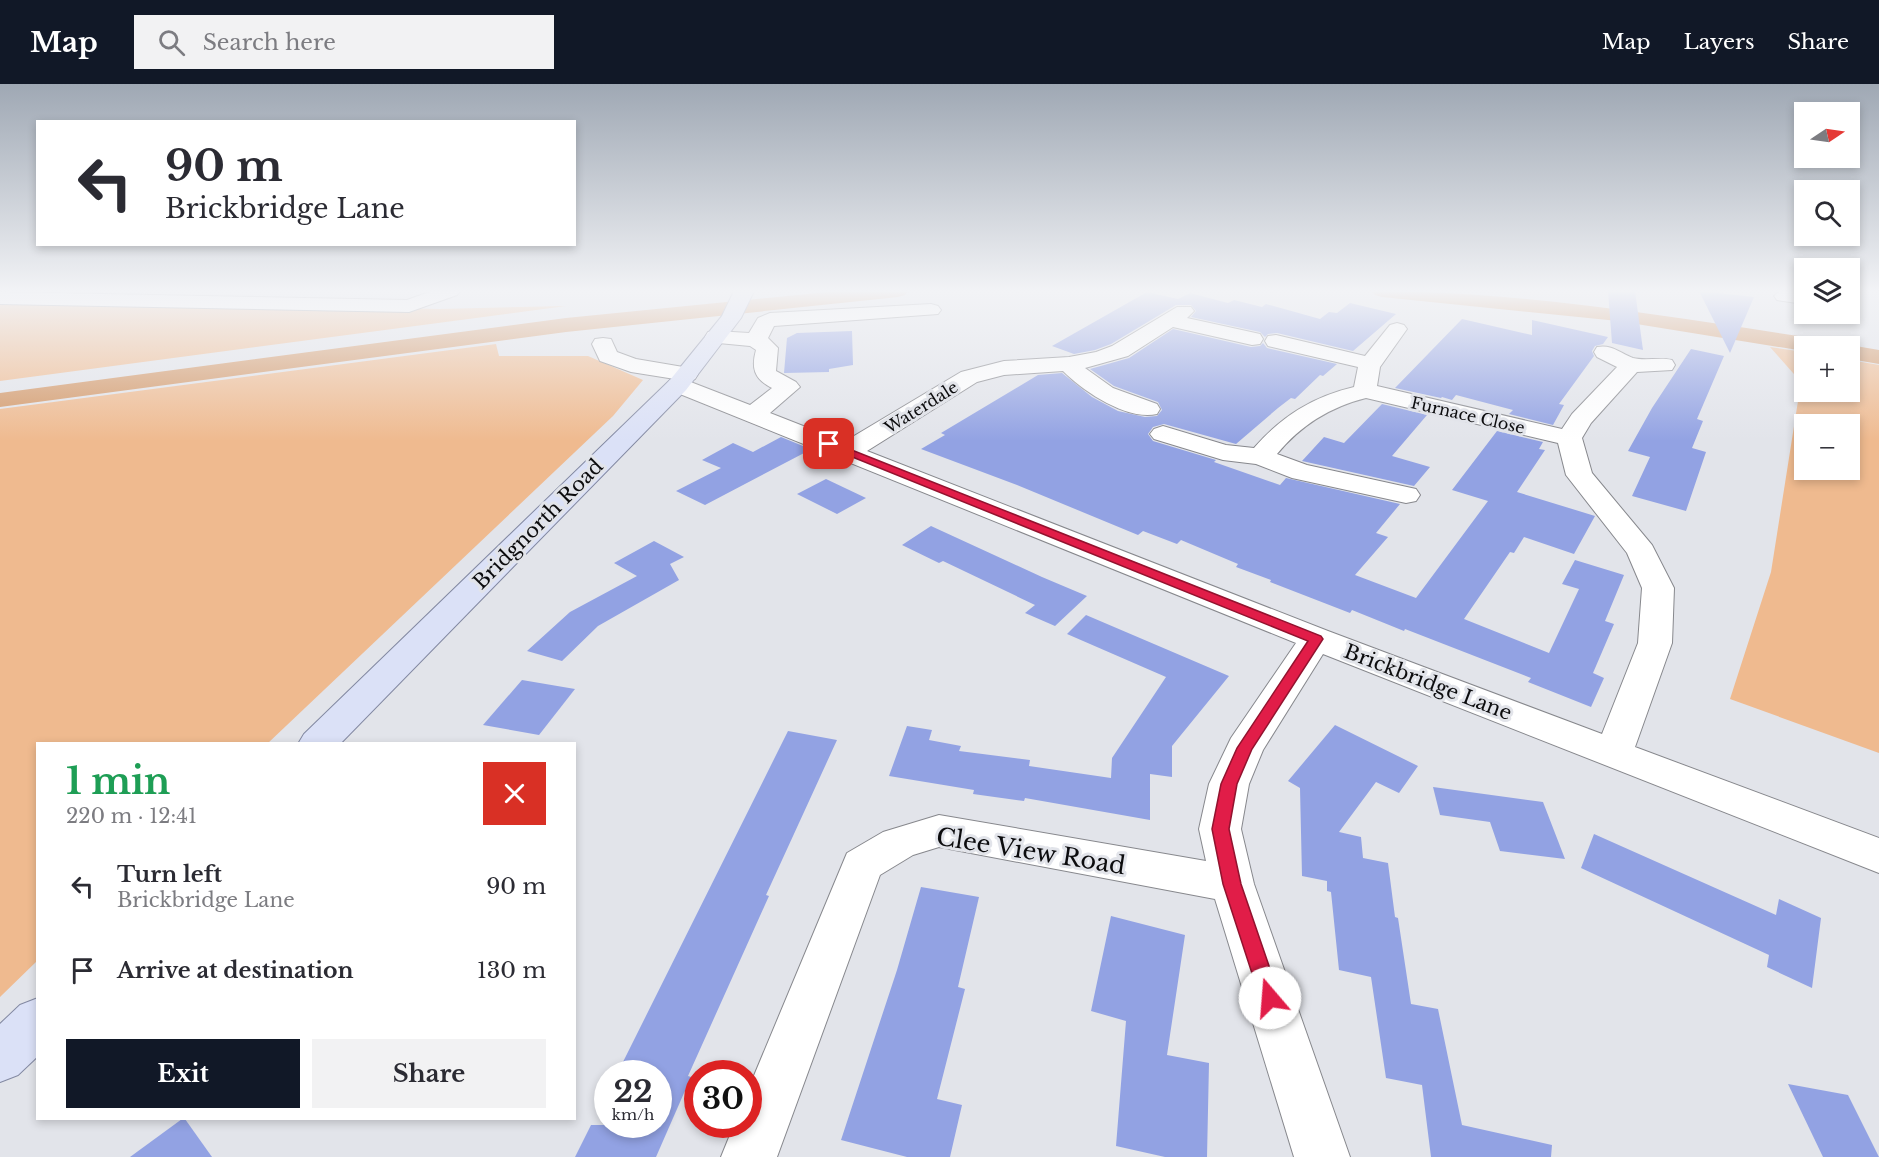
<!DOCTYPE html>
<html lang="en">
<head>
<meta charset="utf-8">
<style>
	body { margin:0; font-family:"Libre Baskerville",serif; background:#f2f2f3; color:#2b2b33; height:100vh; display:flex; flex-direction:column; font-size:22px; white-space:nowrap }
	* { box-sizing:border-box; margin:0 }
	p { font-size:20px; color:#7c7c81 }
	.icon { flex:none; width:33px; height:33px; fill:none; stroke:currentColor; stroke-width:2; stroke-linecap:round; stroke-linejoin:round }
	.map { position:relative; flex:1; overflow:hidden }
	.drawer { position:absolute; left:36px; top:658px; width:540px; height:378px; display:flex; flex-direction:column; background:#fff; border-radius:0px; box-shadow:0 3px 9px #0003 }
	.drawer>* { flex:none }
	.banner { position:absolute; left:36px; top:36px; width:540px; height:126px; border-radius:0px; box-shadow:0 3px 9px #0003; background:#fff; color:#2b2b33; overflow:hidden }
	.needle { width:39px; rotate:77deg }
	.tools { position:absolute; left:1794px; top:18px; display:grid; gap:12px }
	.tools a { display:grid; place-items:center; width:66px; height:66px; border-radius:0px; background:#fff; box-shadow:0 3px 9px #0003; font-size:30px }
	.speed { position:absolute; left:594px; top:976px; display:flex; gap:12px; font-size:30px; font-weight:700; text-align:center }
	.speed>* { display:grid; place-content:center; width:78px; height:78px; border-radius:50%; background:#fff; box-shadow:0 3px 9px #0003; line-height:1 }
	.speed small { font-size:15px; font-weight:400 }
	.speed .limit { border:9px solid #d22; background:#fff; color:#111 }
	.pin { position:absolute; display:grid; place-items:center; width:51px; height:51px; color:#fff; margin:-26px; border-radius:12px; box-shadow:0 3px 9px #0006 }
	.me { position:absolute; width:66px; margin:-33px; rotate:342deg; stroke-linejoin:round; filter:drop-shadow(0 0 4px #0008) }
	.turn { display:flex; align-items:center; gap:21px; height:126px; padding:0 30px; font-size:27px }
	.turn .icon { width:78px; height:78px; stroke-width:2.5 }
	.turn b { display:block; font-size:42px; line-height:51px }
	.round { display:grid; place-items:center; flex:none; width:63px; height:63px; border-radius:0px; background:#f2f2f3 }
	.summary { display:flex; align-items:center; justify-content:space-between; height:102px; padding:0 30px }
	h1 { font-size:36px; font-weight:700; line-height:45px; color:#1e9e55 }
	.primary-button { display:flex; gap:12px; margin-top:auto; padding:12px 30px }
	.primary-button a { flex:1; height:69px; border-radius:0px; background:#111827; color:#fff; font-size:24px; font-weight:700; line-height:69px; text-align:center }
	.primary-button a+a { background:#f2f2f3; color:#2b2b33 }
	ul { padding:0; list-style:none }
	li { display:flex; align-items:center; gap:18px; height:84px; padding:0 30px }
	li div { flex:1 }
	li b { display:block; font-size:22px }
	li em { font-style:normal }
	header { display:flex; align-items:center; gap:36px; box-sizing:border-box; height:84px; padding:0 30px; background:#111827; color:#fff }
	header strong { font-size:28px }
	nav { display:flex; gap:33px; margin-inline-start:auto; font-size:21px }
	.search { width:420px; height:54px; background:#f2f2f3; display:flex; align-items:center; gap:15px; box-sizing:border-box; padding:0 21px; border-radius:0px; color:#7c7c81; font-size:22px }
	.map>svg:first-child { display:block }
	.green { fill:#efba8f; fill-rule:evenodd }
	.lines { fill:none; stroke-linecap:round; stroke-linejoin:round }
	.canal { fill:#d39766; fill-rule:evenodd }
	.building { fill:#92a2e3 }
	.minor-casing { stroke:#87888d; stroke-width:2 }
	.major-casing { stroke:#8389a2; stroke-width:2 }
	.minor { fill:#fff; fill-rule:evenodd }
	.major { fill:#dbe1f7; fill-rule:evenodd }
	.route { fill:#e11d48; stroke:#92132f; stroke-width:1.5 }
	.labels { text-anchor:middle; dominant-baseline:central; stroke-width:6; stroke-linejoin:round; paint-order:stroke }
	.far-street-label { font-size:16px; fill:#0c0c0e; stroke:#e2e4ea }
	.street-label { font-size:20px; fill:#0c0c0e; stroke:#e2e4ea }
	.near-street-label { font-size:24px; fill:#0c0c0e; stroke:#e2e4ea }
</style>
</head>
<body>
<header>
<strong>Map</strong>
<div class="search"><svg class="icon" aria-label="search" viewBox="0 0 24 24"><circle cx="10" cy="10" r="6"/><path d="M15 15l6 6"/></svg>Search here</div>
<nav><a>Map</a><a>Layers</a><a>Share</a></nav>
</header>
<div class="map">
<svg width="1879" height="1073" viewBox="0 0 1879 1073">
	<rect width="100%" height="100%" fill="#e2e4ea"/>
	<!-- green -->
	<g class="green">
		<path d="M 0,215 L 439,225 L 566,222 L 0,297 Z"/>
		<path d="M 496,260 L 499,272 L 588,272 L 643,296 L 613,332 L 267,660 L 38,660 L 37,877 L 0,913 L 0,325 Z"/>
		<path d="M 1770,263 L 1804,268 L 1804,308 L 1850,308 L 1850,276 L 1879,281 L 1879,669 L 1730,615 L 1771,488 L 1801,298 ZM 1804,340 L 1850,340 L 1850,386 L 1804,386 Z"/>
	</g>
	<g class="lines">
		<!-- canal -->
		<g class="canal">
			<path d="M 837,207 L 908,207 L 905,211 L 898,213 L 566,248 L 0,323 L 0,309 L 566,234 Z"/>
			<path d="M 1372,207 C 1522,207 1670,233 1818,255 L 1826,257 L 1829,262 L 1804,262 L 1804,267 L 1618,237 L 1382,213 L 1375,211 Z"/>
			<path d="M 1850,261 L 1879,266 L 1879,280 L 1850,275 L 1850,262 L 1845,262 Z"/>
		</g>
	</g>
	<!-- building -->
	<g class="building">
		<path d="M 1608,207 L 1635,207 L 1643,266 L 1612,259 Z"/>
		<path d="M 1699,207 L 1754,213 L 1730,269 Z"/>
		<path d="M 1147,208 L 1178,215 L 1190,209 L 1228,219 L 1234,216 L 1262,223 L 1266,220 L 1320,235 L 1329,228 L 1337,229 L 1350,219 L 1396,230 L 1353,267 L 1277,249 L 1268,250 L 1265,253 L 1260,248 L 1191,233 L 1196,227 L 1191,221 L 1176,221 L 1111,260 L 1095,266 L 1074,270 L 1052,262 Z"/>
		<path d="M 1462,235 L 1532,251 L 1532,236 L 1608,253 L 1603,260 L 1595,262 L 1592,267 L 1594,272 L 1559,320 L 1564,321 L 1553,341 L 1509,330 L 1513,326 L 1456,311 L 1452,316 L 1442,313 L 1441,314 L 1395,304 Z"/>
		<path d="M 1173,245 L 1251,263 L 1260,262 L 1263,259 L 1267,264 L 1337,280 L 1323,292 L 1320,291 L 1295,315 L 1291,314 L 1278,324 L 1236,360 L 1164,340 L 1153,343 L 1148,350 L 1153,357 L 1216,376 L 1214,378 L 1280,401 L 1286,394 L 1400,420 L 1376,449 L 1388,453 L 1355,491 L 1416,514 L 1488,417 L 1452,406 L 1497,347 L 1543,358 L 1539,365 L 1545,366 L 1517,408 L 1595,432 L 1574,470 L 1524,453 L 1514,469 L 1510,468 L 1464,535 L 1549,569 L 1579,505 L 1562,500 L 1575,476 L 1624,491 L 1605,537 L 1614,540 L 1593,589 L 1604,594 L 1591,623 L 1528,598 L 1531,594 L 1405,545 L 1404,547 L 1352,526 L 1350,529 L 1270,498 L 1271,496 L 1236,483 L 1238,480 L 1181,456 L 1177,460 L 1143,447 L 1138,451 L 1017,401 L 921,365 L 945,351 L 941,349 L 1038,291 L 1062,289 L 1092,313 L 1118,327 L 1145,333 L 1157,332 L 1162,326 L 1158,318 L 1114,302 L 1090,285 L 1129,274 Z"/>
		<path d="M 852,247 L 853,281 L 829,285 L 829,288 L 784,289 L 787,254 L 797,249 Z"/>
		<path d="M 1691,265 L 1724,272 L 1697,335 L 1703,337 L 1692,364 L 1706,368 L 1686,427 L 1632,412 L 1650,373 L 1628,367 L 1652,324 Z"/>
		<path d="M 1382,320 L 1427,331 L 1392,372 L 1430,383 L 1414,402 L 1302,377 L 1324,353 L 1344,359 Z"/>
		<path d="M 781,353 L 803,362 L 806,368 L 705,421 L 676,407 L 721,384 L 702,376 L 733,359 L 753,368 Z"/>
		<path d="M 826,395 L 866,414 L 837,430 L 797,410 Z"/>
		<path d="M 931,442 L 1042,493 L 1087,512 L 1055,542 L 1025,529 L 1035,521 L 943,477 L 939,479 L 902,461 Z"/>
		<path d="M 654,457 L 684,473 L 670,480 L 679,496 L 598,542 L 562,577 L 527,567 L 570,528 L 637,492 L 614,479 Z"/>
		<path d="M 1086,531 L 1229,592 L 1172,662 L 1172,693 L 1150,690 L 1150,736 L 1025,714 L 1024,717 L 973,710 L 974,706 L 889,692 L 907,642 L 932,646 L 929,656 L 961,662 L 959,667 L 1030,676 L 1029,682 L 1111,694 L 1112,674 L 1166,593 L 1067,550 Z"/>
		<path d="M 522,596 L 575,605 L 539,651 L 483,641 Z"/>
		<path d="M 1335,641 L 1418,682 L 1399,709 L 1376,698 L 1339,748 L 1361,753 L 1363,774 L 1388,779 L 1395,833 L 1398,834 L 1411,920 L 1438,925 L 1462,1041 L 1552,1061 L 1551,1073 L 1431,1073 L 1422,1001 L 1386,994 L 1371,893 L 1339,886 L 1331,808 L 1327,807 L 1327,797 L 1302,792 L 1300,704 L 1288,697 Z"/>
		<path d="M 788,647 L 837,656 L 766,811 L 769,812 L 688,992 L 691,993 L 656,1073 L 575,1073 L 591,1041 L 658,1041 L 658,990 L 617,990 Z"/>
		<path d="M 1433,703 L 1543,718 L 1565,775 L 1500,767 L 1490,738 L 1440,731 Z"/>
		<path d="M 1594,750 L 1776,831 L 1779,815 L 1821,834 L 1812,904 L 1767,883 L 1769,871 L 1581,784 Z"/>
		<path d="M 921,803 L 979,813 L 958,903 L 965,905 L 937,1015 L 962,1021 L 950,1073 L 907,1073 L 841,1056 L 897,886 Z"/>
		<path d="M 1111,832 L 1185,851 L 1167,971 L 1209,979 L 1207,1073 L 1165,1073 L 1116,1062 L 1126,937 L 1091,927 Z"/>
		<path d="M 1788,1000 L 1848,1011 L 1879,1073 L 1823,1073 Z"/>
		<path d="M 182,1035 L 185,1035 L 212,1073 L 130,1073 Z"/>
	</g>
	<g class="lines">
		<!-- minor casing -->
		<g class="minor-casing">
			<g id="minor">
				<path d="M 432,207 L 460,207 L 457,211 L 409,228 L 0,220 L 0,208 L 407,216 Z"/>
				<path d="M 1780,207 L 1804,208 L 1804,220 L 1777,216 L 1774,212 Z"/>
				<path d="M 931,220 L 938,222 L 941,226 L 938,230 L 774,242 L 768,254 L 778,264 L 776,287 L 796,298 L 800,303 L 770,329 L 844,358 L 961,288 L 1004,277 L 1069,273 L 1096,268 L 1112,262 L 1177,223 L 1191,223 L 1194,227 L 1187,234 L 1260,250 L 1263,255 L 1260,260 L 1252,261 L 1173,243 L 1128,272 L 1085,284 L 1113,304 L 1157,320 L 1160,325 L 1157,330 C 1127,337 1083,307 1063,287 L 1004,291 L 977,298 L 867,367 L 1328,547 L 1602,650 L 1638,559 L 1642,504 L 1627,469 L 1566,391 L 1558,359 L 1366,314 C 1330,323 1301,341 1277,370 L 1307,381 L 1416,405 L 1420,411 L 1416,417 L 1406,419 L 1292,394 L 1256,380 L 1223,376 L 1154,355 L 1150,350 L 1154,345 L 1163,342 L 1226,361 L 1254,364 C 1282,332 1312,313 1354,303 L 1358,283 L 1268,262 L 1265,257 L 1268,252 L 1276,251 L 1365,272 L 1390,241 L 1397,239 L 1404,241 L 1407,245 L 1380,283 L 1377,302 L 1562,345 L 1572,330 L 1617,283 L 1597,273 L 1594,268 L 1597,263 C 1612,260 1620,269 1633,274 C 1645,277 1660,273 1672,276 L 1675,281 L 1672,286 L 1637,288 L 1591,339 L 1582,354 L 1592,389 L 1652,461 L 1674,504 L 1672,559 L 1635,663 L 1879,754 L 1879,789 L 1323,570 L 1263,666 L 1249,700 L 1241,745 L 1254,800 L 1350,1073 L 1294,1073 L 1215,815 L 939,763 L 913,771 L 880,791 L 777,1073 L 721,1073 L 734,1041 L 748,1041 L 748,1006 L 847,769 L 883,748 L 939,731 L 1206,777 L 1199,745 L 1209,700 L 1231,654 L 1296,559 L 670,306 L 666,301 L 670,296 L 675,295 L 631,288 L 600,277 L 592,260 L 595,255 L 603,254 L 611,255 L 617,268 L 636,275 L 695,285 L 698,290 L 695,295 L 688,297 L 750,321 L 772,304 C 754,295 751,284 756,266 L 750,262 L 708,258 L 705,253 L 708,248 L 716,247 L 749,249 L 758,234 L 770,229 Z"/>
			</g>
		</g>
		<!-- major casing -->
		<g class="major-casing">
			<g id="major">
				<path d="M 734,207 L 754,207 L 741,234 L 686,306 L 340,660 L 298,660 L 304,650 L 670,296 L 722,232 Z"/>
				<path d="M 38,914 L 38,972 L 18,991 L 0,998 L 0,940 L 20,921 Z"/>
			</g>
		</g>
		<!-- minor -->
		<use href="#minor" class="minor"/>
		<!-- major -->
		<use href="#major" class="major"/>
	</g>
	<!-- sky -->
	<linearGradient id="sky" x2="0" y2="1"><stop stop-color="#9fa8b4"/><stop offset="0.58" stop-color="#f2f3f6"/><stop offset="1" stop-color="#f2f3f6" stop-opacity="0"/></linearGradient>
	<rect width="1879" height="357" fill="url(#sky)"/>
	<!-- route -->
	<path class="route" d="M 829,357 L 1321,552 L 1323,555 L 1252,665 L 1237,700 L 1229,745 L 1241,800 L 1280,914 L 1277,920 L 1270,923 L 1263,920 L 1260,914 L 1223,800 L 1212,745 L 1221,700 L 1237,664 L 1308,557 L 825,362 L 825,358 Z"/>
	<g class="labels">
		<!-- far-street labels -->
		<g class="far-street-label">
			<text transform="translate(921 323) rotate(-32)">Waterdale</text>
			<text transform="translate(1468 331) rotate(13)">Furnace Close</text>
		</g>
		<!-- street labels -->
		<g class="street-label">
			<text transform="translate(538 440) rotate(-45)">Bridgnorth Road</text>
			<text transform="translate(1428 598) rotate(21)">Brickbridge Lane</text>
		</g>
		<!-- near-street labels -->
		<g class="near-street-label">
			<text transform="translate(1031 767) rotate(9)">Clee View Road</text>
		</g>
	</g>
</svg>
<div class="tools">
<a><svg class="needle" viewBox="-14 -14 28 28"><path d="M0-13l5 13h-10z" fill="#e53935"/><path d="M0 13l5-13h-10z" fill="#7c7c81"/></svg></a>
<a><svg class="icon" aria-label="search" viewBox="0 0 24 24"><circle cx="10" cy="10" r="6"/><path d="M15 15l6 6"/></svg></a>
<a><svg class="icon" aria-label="layers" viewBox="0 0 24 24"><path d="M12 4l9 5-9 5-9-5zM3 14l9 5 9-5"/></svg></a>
<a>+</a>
<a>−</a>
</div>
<div class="speed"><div>22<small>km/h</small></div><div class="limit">30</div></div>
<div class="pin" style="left:829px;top:360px;background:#d93025"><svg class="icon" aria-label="arrive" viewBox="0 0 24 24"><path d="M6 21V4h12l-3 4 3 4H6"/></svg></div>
<svg class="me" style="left:1270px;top:914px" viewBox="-20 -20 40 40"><circle r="19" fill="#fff"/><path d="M0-13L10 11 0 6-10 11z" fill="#e11d48"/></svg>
<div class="banner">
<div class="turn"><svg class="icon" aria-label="left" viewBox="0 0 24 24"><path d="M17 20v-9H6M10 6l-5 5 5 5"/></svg><div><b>90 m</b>Brickbridge Lane</div></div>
</div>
<section class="drawer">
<div class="summary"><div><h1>1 min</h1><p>220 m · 12:41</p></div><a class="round" style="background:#d93025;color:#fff"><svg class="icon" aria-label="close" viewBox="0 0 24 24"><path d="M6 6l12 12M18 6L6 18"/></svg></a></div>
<ul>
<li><svg class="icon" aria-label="left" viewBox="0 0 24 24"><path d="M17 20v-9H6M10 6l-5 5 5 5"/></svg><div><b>Turn left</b><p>Brickbridge Lane</p></div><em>90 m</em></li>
<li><svg class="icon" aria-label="arrive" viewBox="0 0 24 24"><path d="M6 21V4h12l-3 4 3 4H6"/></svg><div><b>Arrive at destination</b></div><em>130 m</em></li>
</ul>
<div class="primary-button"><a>Exit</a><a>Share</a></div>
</section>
</div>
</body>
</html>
